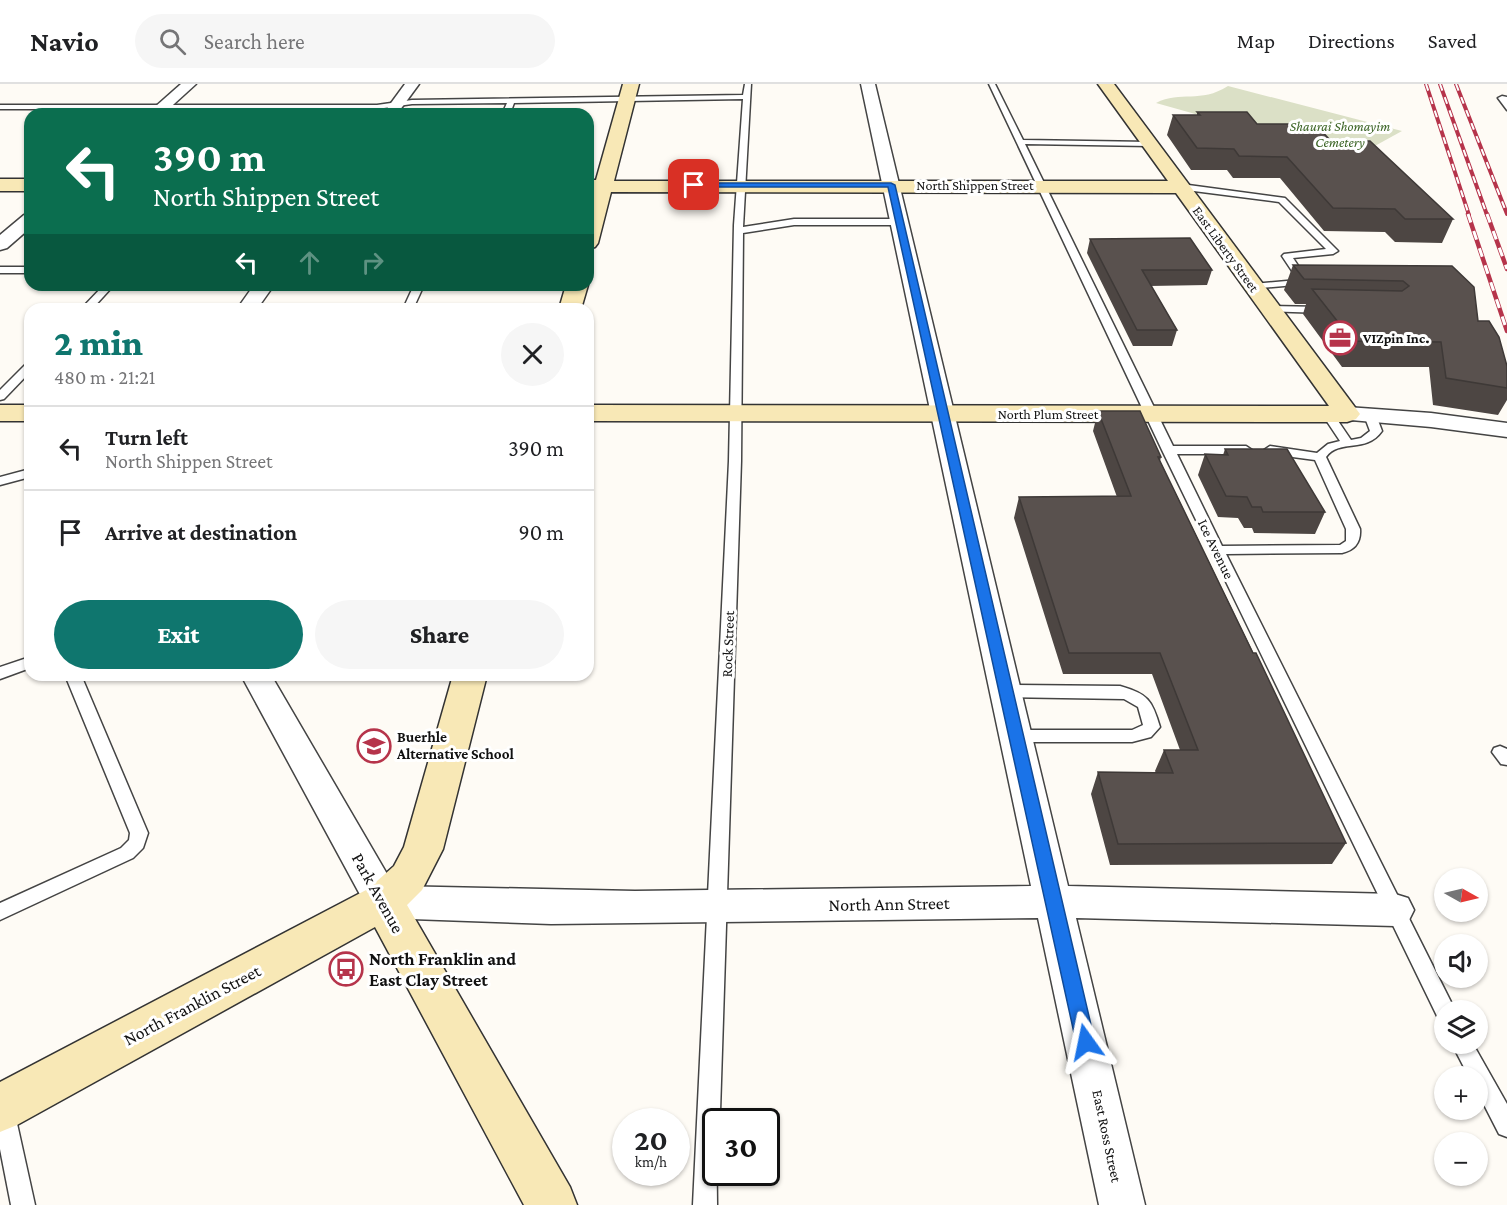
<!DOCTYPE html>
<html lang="en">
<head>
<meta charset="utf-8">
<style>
	body { margin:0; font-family:"Crimson Pro",serif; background:#f6f6f6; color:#202124; height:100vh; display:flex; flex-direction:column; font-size:22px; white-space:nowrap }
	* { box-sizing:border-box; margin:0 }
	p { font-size:20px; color:#757577 }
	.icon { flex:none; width:33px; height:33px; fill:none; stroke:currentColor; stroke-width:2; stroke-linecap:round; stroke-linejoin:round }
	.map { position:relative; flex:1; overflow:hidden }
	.drawer { position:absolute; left:24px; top:219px; width:570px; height:378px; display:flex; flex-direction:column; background:#fff; border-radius:18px; box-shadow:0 2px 4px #0004 }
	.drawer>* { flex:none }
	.guide { position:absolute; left:24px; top:24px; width:570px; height:183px; border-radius:18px; box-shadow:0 2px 4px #0004; background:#0b6e4f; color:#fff; overflow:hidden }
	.needle { width:39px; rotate:98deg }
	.tools { position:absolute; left:1434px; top:784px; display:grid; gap:12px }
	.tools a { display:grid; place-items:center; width:54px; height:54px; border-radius:50%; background:#fff; box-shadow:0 2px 4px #0004; font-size:30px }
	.speed { position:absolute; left:612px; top:1024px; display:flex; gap:12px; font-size:30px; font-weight:700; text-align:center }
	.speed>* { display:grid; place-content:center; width:78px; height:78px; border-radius:50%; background:#fff; box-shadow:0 2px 4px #0004; line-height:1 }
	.speed small { font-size:15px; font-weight:400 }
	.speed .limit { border:3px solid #111; border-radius:9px; background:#fff; color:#111 }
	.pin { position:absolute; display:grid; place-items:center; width:51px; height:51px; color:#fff; margin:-26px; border-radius:12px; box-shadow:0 3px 9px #0006 }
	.me { position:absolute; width:66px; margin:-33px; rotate:348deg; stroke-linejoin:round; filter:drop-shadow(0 0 4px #0008) }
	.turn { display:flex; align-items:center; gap:21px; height:126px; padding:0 30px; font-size:27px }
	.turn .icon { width:78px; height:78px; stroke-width:2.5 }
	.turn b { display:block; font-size:42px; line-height:51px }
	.lanes { display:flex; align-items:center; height:57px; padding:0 30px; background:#0003; justify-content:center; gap:30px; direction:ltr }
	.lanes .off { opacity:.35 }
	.round { display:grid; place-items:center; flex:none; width:63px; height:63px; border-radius:32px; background:#f6f6f6 }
	.overview { display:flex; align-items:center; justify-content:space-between; height:102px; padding:0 30px }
	h1 { font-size:36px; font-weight:800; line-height:45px; color:#0f766e }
	.cta { display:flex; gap:12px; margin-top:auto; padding:12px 30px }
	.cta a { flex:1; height:69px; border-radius:36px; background:#0f766e; color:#fff; font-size:24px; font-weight:800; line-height:69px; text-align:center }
	.cta a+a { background:#f6f6f6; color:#202124 }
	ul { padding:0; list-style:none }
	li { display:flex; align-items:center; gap:18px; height:84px; padding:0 30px; border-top:2px solid #e0e0e0 }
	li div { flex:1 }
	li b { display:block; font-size:22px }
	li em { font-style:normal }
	header { display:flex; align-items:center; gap:36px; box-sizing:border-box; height:84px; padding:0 30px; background:#fff; border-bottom:2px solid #e0e0e0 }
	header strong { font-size:28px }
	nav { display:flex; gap:33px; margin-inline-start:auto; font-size:21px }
	.search { width:420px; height:54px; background:#f6f6f6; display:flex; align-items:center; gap:15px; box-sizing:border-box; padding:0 21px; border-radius:33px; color:#757577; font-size:22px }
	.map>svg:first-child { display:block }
	.cemetery { fill:#dbe0c6 }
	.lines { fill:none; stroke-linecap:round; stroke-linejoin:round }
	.lane-casing { stroke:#444; stroke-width:3 }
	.street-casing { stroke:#444; stroke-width:3 }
	.secondary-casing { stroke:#333; stroke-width:3 }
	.lane { fill:#fff; fill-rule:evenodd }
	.street { fill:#fff; fill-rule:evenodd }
	.secondary { fill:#f8e8b6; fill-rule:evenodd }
	.rail-far1-casing { stroke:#b6344b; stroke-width:4 }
	.rail-casing { stroke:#b6344b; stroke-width:4.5 }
	.rail-far1 { stroke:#fff; stroke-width:2; stroke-dasharray:7; stroke-linecap:butt }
	.rail { stroke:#fff; stroke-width:3; stroke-dasharray:9; stroke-linecap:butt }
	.wall { fill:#4d4643 }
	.building { fill:#59514e; stroke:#3e3937; stroke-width:1.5 }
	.route { fill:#1a73e8; stroke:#114b97; stroke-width:1.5 }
	.labels { text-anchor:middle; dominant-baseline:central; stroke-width:6; stroke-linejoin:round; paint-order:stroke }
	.far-park-label { font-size:14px; font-style:italic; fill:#3b6425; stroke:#fff }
	.far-street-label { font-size:14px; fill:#111; stroke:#fff }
	.far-poi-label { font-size:14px; font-weight:bold; fill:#111; stroke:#fff; text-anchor:start }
	.street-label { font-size:15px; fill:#111; stroke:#fff }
	.poi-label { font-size:15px; font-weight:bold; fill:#111; stroke:#fff; text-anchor:start }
	.near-street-label { font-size:18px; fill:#111; stroke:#fff }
	.near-poi-label { font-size:18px; font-weight:bold; fill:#111; stroke:#fff; text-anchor:start }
</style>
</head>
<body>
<header>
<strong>Navio</strong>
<div class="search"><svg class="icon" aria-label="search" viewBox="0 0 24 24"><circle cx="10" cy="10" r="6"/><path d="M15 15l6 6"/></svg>Search here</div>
<nav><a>Map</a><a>Directions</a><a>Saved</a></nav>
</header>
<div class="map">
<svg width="1507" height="1121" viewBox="0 0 1507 1121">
	<rect width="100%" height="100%" fill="#fefbf5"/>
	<!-- cemetery -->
	<path class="cemetery" d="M 1228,2 L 1402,47 L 1353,74 L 1156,19 C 1181,6 1200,20 1228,2 Z"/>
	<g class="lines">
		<!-- lane casing -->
		<g class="lane-casing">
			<g id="lane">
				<path d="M 745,0 L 751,0 L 743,143 L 794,135 L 899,135 L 903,138 L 899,141 L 794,141 L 743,149 L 741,377 L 720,1028 L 720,1038 L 716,1038 L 717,1121 L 693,1121 L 729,377 L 734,141 L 743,15 L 514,19 L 510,30 L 502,30 L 507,19 L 412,20 L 377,25 L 0,25 L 0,21 L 377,21 L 412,16 L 743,11 Z"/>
				<path d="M 989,0 L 995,0 L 1023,56 L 1150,58 L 1154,60 L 1150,62 L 1025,60 L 1173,362 L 1246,362 L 1252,366 L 1246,370 L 1177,370 L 1222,462 L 1340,461 L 1346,457 L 1346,445 L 1315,376 L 1270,370 L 1264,366 L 1270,362 L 1317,369 L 1328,360 L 1340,357 L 1322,330 L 1324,328 L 1332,328 L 1351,356 L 1361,354 L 1370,347 L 1364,331 L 1366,329 L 1370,327 L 1376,331 L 1382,347 C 1366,370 1340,354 1326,373 L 1360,445 C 1361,458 1355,466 1342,469 L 1226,470 L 1452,920 L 1455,927 L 1444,927 L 1444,936 L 1438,934 L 1162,366 Z"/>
				<path d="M 1502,12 L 1507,13 L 1507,26 L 1498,14 Z"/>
				<path d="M 1181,100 L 1285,114 L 1338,167 L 1333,170 L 1293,174 L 1309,198 L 1307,200 L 1250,205 L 1250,201 L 1253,200 L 1298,196 L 1282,172 L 1284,170 L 1326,165 L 1279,118 L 1178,105 L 1177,103 Z"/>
				<rect x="0" y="183" width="30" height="6"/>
				<path d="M 104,201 L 114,201 L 92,225 L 81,225 Z"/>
				<path d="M 414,201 L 424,201 L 413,225 L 403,225 Z"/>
				<path d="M 1269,222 L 1323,223 L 1328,226 L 1323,229 L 1265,227 L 1265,223 Z"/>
				<path d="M 30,279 L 30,288 L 4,315 L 0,316 L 0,306 L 26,280 Z"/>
				<path d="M 30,385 L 30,393 L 0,401 L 0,393 Z"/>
				<path d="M 30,573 L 30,584 L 0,595 L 0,583 Z"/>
				<path d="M 65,591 L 81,591 L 148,749 L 143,764 L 133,774 L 0,836 L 0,819 L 121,764 L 129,756 L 130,749 Z"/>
				<path d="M 1006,601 L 1120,602 C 1148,610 1152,616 1160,643 L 1151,653 L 1132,658 L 1016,658 L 1010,656 L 1008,652 L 1010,648 L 1016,646 L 1132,646 L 1143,641 L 1138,623 L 1124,615 L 1006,613 L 1000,611 L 998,607 L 1000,603 Z"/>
				<path d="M 1500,662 L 1507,665 L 1507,681 L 1501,680 L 1492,668 L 1494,664 Z"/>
				<path d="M 1452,960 L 1473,960 L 1507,1020 L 1507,1053 L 1499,1050 L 1478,1009 L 1478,993 L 1469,993 Z"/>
				<path d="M 3,1015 L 11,1018 L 14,1026 L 35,1121 L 11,1121 L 0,1065 L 0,1016 Z"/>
			</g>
		</g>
		<!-- street casing -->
		<g class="street-casing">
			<g id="street">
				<path d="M 181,0 L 196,0 L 163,30 L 147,30 Z"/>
				<path d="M 405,0 L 419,0 L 397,30 L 383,30 Z"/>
				<path d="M 861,0 L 875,0 L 1068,802 L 1395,810 L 1408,814 L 1414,826 L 1408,838 L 1395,842 L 1076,834 L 1145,1121 L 1099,1121 L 1038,834 L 551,840 L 383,834 L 370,829 L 241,591 L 271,591 L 394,802 L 635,807 L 1031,802 Z"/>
				<path d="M 30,130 L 30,144 L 7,164 L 0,166 L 0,151 L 24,131 Z"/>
				<path d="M 254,201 L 274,201 L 257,225 L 237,225 Z"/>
				<path d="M 1347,323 L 1431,329 L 1507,339 L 1507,353 L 1431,343 L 1339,335 L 1335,330 L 1339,325 Z"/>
			</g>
		</g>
		<!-- secondary casing -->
		<g class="secondary-casing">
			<g id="secondary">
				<path d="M 623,0 L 639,0 L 614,97 L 1168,97 L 1098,0 L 1114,0 L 1360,330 L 1356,335 L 1347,338 L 588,337 L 588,321 L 1329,322 L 1176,109 L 611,108 L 598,159 L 595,163 L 588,165 L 588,124 L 593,108 L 588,108 L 588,96 L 596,96 Z"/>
				<rect x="0" y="95" width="30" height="12"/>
				<path d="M 566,201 L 588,201 L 581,225 L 559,225 Z"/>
				<rect x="0" y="321" width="30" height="16"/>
				<path d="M 453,591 L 487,591 L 443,765 L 422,806 L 407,821 L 570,1103 L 577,1121 L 524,1121 L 375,843 L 17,1041 L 0,1048 L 0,998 L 368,805 L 394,782 L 404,763 Z"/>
			</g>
		</g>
		<!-- lane -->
		<use href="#lane" class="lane"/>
		<!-- street -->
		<use href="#street" class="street"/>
		<!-- secondary -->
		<use href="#secondary" class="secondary"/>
		<!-- rail-far1 casing -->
		<g class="rail-far1-casing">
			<g id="rail-far1">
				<path d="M 1426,0 L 1469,131"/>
				<path d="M 1440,0 L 1487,131"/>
				<path d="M 1456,0 L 1507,130"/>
			</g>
		</g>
		<!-- rail casing -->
		<g class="rail-casing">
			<g id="rail">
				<path d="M 1468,130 L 1507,247"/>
				<path d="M 1487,130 L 1507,185"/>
			</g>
		</g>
		<!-- rail-far1 -->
		<use href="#rail-far1" class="rail-far1"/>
		<!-- rail -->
		<use href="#rail" class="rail"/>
	</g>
	<!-- wall -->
	<g class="wall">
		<path d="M 1197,28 L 1257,40 L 1331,57 L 1453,135 L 1442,159 L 1395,158 L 1385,148 L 1324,147 L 1280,94 L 1233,94 L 1227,86 L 1191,86 L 1167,51 L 1173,31 L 1197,31 Z"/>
		<path d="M 1090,155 L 1212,186 L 1207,201 L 1150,202 L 1177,246 L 1172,262 L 1133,262 L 1087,169 Z"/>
		<path d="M 1293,181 L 1452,182 L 1478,237 L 1507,282 L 1507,316 L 1498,331 L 1433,321 L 1429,283 L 1342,283 L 1303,230 L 1306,220 L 1295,220 L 1284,206 Z"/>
		<path d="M 1098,327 L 1161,373 L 1160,377 L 1346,759 L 1332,780 L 1110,781 L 1091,710 L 1098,688 L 1156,689 L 1155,687 L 1164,666 L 1180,666 L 1152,590 L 1063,590 L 1014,434 L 1019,413 L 1117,413 L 1093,347 Z"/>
		<path d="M 1225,365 L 1325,428 L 1315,450 L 1254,449 L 1252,444 L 1244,444 L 1238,434 L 1218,433 L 1198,391 L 1205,370 L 1223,371 Z"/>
	</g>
	<!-- building -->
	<g class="building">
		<path d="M 1197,28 L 1247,28 L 1257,40 L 1315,40 L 1331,57 L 1370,57 L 1453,135 L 1405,135 L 1395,125 L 1333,124 L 1287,73 L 1239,72 L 1234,65 L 1197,64 L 1173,31 L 1200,31 Z"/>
		<path d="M 1190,154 L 1212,186 L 1142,186 L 1177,246 L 1137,246 L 1090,155 Z"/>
		<path d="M 1293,181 L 1452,182 L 1474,203 L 1478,237 L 1489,237 L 1499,253 L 1507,282 L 1507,304 L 1446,294 L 1441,258 L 1353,257 L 1312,205 L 1402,207 L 1409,202 L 1403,197 L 1304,195 Z"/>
		<path d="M 1098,327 L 1140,327 L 1161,373 L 1158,373 L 1253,569 L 1256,569 L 1346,759 L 1118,760 L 1098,688 L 1173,689 L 1164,666 L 1198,666 L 1160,569 L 1069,569 L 1019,413 L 1131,412 Z"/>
		<path d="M 1225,365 L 1287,365 L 1325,428 L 1263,428 L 1261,423 L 1252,423 L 1247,413 L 1226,412 L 1205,370 L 1228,371 Z"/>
	</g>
	<!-- route -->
	<path class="route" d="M 694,99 L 891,99 L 895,101 L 1095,958 L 1093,964 L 1086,967 L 1079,964 L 1076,958 L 888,103 L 691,103 L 690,101 Z"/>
	<!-- icons -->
	<defs>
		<g id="office-ring" transform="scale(1.725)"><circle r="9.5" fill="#fff" stroke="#b6344b" stroke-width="1.5"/><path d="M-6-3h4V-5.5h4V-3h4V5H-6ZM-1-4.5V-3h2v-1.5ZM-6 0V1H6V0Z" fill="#b6344b"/></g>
		<g id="school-ring" transform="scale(1.725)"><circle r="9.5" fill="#fff" stroke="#b6344b" stroke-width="1.5"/><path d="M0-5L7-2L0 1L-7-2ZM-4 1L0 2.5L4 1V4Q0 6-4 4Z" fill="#b6344b"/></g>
		<g id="bus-ring" transform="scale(1.725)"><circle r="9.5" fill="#fff" stroke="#b6344b" stroke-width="1.5"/><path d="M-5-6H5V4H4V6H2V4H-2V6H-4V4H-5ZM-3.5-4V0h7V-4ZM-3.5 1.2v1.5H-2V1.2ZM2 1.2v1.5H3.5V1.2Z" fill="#b6344b"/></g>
	</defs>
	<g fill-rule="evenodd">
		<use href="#office-ring" x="1340" y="254"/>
		<use href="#school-ring" x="374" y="662"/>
		<use href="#bus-ring" x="346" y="885"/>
	</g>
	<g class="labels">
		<!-- far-park labels -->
		<g class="far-park-label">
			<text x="1340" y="42">Shaurai Shomayim<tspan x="1340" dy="16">Cemetery</tspan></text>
		</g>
		<!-- far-street labels -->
		<g class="far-street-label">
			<text x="975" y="101">North Shippen Street</text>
			<text transform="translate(1226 165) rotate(54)">East Liberty Street</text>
			<text x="1048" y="330">North Plum Street</text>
		</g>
		<!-- far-poi labels -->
		<g class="far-poi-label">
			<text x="1363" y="254">VIZpin Inc.</text>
		</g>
		<!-- street labels -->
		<g class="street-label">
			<text transform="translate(1216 465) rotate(64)">Ice Avenue</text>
			<text transform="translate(728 560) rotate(-88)">Rock Street</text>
			<text transform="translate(1107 1052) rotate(78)">East Ross Street</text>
		</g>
		<!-- poi labels -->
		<g class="poi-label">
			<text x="397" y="653">Buerhle<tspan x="397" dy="17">Alternative School</tspan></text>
		</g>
		<!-- near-street labels -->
		<g class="near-street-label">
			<text transform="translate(378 809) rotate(61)">Park Avenue</text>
			<text transform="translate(889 820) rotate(-1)">North Ann Street</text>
			<text transform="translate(192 921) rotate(-28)">North Franklin Street</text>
		</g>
		<!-- near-poi labels -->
		<g class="near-poi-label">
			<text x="369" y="875">North Franklin and<tspan x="369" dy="21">East Clay Street</tspan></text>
		</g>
	</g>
</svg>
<div class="tools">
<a><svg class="needle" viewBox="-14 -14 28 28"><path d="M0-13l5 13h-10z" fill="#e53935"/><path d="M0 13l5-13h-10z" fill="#757577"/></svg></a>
<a><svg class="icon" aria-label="sound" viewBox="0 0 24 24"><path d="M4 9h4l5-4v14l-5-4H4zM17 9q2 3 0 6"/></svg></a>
<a><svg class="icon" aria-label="layers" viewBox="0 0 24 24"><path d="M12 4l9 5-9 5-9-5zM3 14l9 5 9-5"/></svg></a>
<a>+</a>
<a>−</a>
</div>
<div class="speed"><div>20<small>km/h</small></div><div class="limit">30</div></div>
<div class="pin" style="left:694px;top:101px;background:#d93025"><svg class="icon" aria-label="arrive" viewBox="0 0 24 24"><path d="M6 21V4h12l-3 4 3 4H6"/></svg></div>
<svg class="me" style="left:1086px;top:958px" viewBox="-20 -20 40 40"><path d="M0-17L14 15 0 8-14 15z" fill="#1a73e8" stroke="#fff" stroke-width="4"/></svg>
<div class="guide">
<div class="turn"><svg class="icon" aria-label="left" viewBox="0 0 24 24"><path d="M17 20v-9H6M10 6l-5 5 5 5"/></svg><div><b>390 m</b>North Shippen Street</div></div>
<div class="lanes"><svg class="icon" aria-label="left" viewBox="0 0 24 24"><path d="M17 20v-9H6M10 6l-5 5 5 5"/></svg><svg class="icon off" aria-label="ahead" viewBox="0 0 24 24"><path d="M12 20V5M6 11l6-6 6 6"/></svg><svg class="icon off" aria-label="right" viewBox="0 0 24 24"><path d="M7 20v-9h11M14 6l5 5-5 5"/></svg></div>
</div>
<section class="drawer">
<div class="overview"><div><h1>2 min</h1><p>480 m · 21:21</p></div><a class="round"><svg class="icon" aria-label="close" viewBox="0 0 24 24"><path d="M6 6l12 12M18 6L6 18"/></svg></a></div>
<ul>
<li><svg class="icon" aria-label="left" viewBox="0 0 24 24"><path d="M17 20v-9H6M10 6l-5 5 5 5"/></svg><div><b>Turn left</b><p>North Shippen Street</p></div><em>390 m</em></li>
<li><svg class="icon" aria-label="arrive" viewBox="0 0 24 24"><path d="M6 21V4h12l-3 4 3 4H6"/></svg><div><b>Arrive at destination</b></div><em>90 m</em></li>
</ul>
<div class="cta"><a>Exit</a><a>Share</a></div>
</section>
</div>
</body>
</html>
